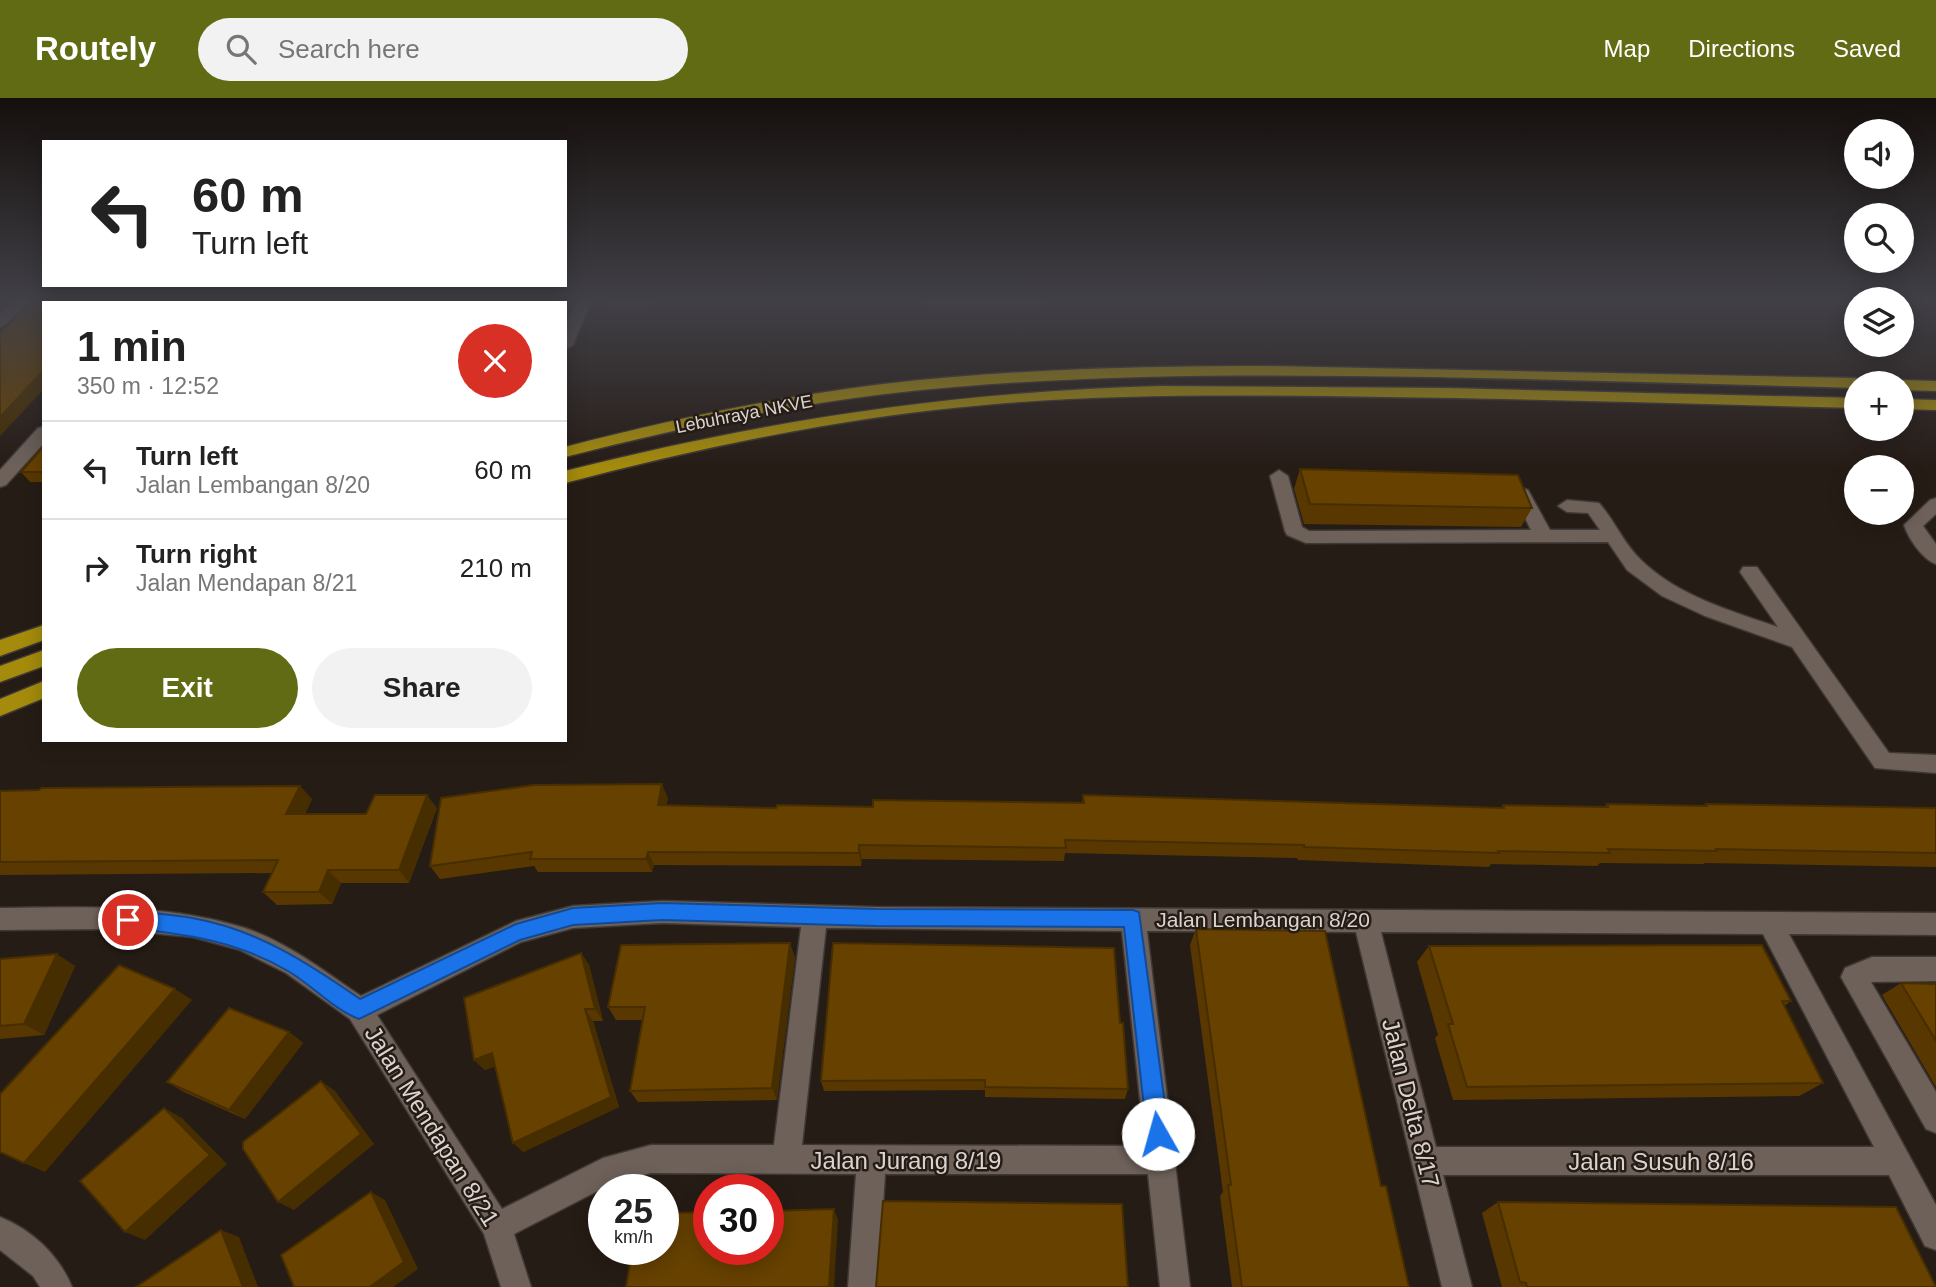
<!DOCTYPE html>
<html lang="en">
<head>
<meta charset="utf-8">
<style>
	body { margin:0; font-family:Arial,sans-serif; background:#f2f2f2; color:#222; height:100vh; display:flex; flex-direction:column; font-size:26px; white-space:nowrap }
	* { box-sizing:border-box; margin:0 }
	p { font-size:23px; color:#767676 }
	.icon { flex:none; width:38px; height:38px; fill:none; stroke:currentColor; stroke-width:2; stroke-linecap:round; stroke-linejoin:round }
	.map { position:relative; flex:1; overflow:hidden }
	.details { position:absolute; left:42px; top:203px; width:525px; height:441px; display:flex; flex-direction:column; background:#fff; border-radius:0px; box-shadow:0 4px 18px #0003 }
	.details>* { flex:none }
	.top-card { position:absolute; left:42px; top:42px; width:525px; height:147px; border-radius:0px; box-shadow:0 4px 18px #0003; background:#fff; color:#222; overflow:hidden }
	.fabs { position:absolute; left:1844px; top:21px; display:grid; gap:14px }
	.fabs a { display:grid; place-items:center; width:70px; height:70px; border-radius:50%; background:#fff; box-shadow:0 4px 18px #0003; font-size:35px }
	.speed { position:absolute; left:588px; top:1076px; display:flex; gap:14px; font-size:35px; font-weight:700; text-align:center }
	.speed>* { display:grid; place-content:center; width:91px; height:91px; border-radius:50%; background:#fff; box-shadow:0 4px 18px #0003; line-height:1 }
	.speed small { font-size:18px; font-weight:400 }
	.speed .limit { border:10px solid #d22; background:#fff; color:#111 }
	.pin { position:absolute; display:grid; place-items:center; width:60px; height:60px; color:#fff; margin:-30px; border:4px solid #fff; border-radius:50%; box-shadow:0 2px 7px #0007 }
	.me { position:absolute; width:77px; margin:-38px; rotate:353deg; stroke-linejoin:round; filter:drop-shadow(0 0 5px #0008) }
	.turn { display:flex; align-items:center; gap:24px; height:147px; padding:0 35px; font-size:32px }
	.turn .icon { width:91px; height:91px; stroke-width:2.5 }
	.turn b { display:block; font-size:49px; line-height:60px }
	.round { display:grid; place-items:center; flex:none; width:74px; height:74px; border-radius:37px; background:#f2f2f2 }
	.overview { display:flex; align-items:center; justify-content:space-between; height:119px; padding:0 35px }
	h1 { font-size:42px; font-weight:800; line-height:52px }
	.action { display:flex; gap:14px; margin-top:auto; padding:14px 35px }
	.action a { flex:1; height:80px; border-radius:42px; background:#616b14; color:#fff; font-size:28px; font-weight:800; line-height:80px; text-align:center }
	.action a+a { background:#f2f2f2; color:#222 }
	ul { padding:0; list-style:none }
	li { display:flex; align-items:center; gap:21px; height:98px; padding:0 35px; border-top:2px solid #e0e0e0 }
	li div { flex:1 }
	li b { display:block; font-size:26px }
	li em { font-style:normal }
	header { display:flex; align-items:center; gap:42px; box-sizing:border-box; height:98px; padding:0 35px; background:#616b14; color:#fff }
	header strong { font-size:33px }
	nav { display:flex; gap:38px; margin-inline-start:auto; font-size:24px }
	.search { width:490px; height:63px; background:#f2f2f2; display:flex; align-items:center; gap:18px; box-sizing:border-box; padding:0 24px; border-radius:38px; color:#767676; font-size:26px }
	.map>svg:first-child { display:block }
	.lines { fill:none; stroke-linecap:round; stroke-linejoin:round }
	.minor-casing { stroke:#3f3834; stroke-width:3 }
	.highway-casing { stroke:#3f3834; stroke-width:3 }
	.minor { fill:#6d615a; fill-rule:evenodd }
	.highway { fill:#a48b0c; fill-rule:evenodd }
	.wall { fill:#583800 }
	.shaded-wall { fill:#472e00 }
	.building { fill:#664100; stroke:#472e00; stroke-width:2 }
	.route { fill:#1a73e8; stroke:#114b97; stroke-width:2 }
	.labels { text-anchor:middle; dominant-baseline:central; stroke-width:5; stroke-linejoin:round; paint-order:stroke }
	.far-street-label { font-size:18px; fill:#dad3cf; stroke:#261c16 }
	.street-label { font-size:21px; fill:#dad3cf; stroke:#261c16 }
	.near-street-label { font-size:24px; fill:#dad3cf; stroke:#261c16 }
</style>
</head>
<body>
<header>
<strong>Routely</strong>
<div class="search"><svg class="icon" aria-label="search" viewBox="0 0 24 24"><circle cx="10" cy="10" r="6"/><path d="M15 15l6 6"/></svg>Search here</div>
<nav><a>Map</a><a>Directions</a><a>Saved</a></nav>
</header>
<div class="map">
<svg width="1936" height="1189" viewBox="0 0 1936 1189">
	<rect width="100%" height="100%" fill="#261c16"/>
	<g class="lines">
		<!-- minor casing -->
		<g class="minor-casing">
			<g id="minor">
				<path d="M 13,203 L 29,203 L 5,227 L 0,229 L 0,216 Z"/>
				<path d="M 151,203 L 166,203 L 151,205 Z"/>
				<path d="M 287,203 L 302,203 L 287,205 Z"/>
				<path d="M 427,203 L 442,203 L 427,205 Z"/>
				<path d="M 486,203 L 523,203 L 524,205 L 487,205 Z"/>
				<path d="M 577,203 L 591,203 L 573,247 L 565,252 L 565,229 Z"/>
				<path d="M 920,203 L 1047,203 L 1040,207 L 927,207 Z"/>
				<path d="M 44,329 L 44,345 L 6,387 L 0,389 L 0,372 L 38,330 Z"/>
				<path d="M 1279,372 L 1288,378 L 1302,429 L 1309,433 L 1531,432 L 1513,396 L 1522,390 L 1528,392 L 1550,432 L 1600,432 L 1588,415 L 1567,414 L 1558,408 L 1567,402 L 1599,405 C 1615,423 1624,446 1641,462 C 1678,498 1731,513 1778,529 L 1740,474 L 1743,469 L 1757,469 L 1889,655 L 1936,657 L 1936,675 L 1875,670 L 1792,549 L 1705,518 L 1662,498 L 1627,472 L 1608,444 L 1306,445 L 1287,437 L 1285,433 L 1270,378 Z"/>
				<path d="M 1936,400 L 1936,416 L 1923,428 L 1936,446 L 1936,466 C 1923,462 1908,440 1904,427 L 1930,402 Z"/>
				<path d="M 662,803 L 875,809 L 1936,815 L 1936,837 L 1789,836 L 1936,1107 L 1936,1152 L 1925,1148 L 1889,1077 L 1443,1077 L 1472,1189 L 1442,1189 L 1356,834 L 1147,833 L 1190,1189 L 1160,1189 L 1148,1076 L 885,1076 L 878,1189 L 848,1189 L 856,1076 L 651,1075 L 617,1083 L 514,1136 L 531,1189 L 501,1189 L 484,1136 L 350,921 L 286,875 L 240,852 L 193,839 L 106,831 L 0,832 L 0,810 C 82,809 166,805 245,830 C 287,844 324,873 361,898 L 516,823 L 573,808 ZM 662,825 L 801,829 L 774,1047 L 651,1047 L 603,1060 L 502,1111 L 377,917 L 521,844 L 573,830 ZM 826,830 L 1122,833 L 1145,1048 L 802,1047 ZM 1381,834 L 1763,836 L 1874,1049 L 1436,1049 Z"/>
				<path d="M 1872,859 L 1936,859 L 1936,883 L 1871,884 L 1936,994 L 1936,1035 L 1926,1031 L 1841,879 L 1845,870 Z"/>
				<path d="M 0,1119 C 32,1132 59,1157 72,1189 L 40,1189 L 33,1178 L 0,1152 Z"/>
			</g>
		</g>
		<!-- highway casing -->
		<g class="highway-casing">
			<g id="highway">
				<path d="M 1271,268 L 1857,280 L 1865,285 L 1857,285 L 1857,290 C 1715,286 1574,282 1433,279 C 1250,276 1067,275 885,296 C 777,309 671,332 565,359 L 565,349 C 670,322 776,299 883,286 C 1012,271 1142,268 1271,268 Z"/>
				<path d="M 1902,282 L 1936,283 L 1936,293 L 1902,292 L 1902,285 L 1895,285 Z"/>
				<path d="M 1161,288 L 1446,290 L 1857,300 L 1857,310 C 1700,306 1543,301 1387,299 C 1256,297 1125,295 995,306 C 849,318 706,348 565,385 L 565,373 C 767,322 953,294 1161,288 Z"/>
				<path d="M 1902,301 L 1936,302 L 1936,312 L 1902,311 Z"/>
				<path d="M 44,527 L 44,542 L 0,558 L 0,542 Z"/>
				<path d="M 44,552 L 44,568 L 0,584 L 0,568 Z"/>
				<path d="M 44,583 L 44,600 L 0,618 L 0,601 Z"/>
			</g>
		</g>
		<!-- minor -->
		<use href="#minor" class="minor"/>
		<!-- highway -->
		<use href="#highway" class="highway"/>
	</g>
	<!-- wall -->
	<g class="wall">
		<path d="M 612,203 L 650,203 L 647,210 L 614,210 Z"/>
		<path d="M 44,348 L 44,384 L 30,384 L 21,374 Z"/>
		<path d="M 1300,371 L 1532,410 L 1521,429 L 1304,426 L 1294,391 Z"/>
		<path d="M 0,693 L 312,701 L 305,716 L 366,716 L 437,710 L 409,785 L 341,785 L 332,806 L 277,807 L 263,794 L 272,775 L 0,777 Z"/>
		<path d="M 1083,697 L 1501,710 L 1503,707 L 1604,709 L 1607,706 L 1704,708 L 1706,706 L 1936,710 L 1936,769 L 1705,765 L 1703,766 L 1600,765 L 1597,768 L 1491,766 L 1489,769 L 1298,762 L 1297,760 L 1065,755 L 1064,763 L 862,761 L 861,768 L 654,767 L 652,774 L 538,774 L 534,768 L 440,781 L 430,768 L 668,700 L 666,707 L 776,710 L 1082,705 Z"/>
		<path d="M 1196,831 L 1381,1088 L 1409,1189 L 1232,1189 L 1220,1098 L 1223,1094 L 1190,847 Z"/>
		<path d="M 1429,848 L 1791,903 L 1784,908 L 1823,985 L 1799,998 L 1453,1002 L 1435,940 L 1438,937 L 1417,864 Z"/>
		<path d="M 581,855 L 589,867 L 603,923 L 593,923 L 619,1009 L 523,1054 L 495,968 L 485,972 L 474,962 Z"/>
		<path d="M 795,859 L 777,1002 L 638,1004 L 630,993 L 643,922 L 616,922 L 608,909 Z"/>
		<path d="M 0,861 L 75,868 L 44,937 L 0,941 Z"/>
		<path d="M 1901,885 L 1936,886 L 1936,989 L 1882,897 Z"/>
		<path d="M 1120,925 L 1128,991 L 1125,1001 L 985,999 L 985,992 L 824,993 L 821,983 Z"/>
		<path d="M 289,934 L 303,945 L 245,1021 L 184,994 L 167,984 Z"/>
		<path d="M 1498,1104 L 1936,1189 L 1502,1189 L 1482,1115 Z"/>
	</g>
	<!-- shaded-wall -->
	<g class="shaded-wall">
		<path d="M 44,272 L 44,291 L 0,338 L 0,319 Z"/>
		<path d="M 662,686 L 668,700 L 664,721 L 658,707 Z"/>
		<path d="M 300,688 L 312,701 L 299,730 L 286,716 Z"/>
		<path d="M 427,697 L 437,710 L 409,785 L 399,772 Z"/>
		<path d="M 859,747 L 862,761 L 861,768 L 859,755 Z"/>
		<path d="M 648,754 L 654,767 L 652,774 L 646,761 Z"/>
		<path d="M 328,772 L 341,785 L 332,806 L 319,794 Z"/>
		<path d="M 790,845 L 795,859 L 777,1002 L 772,990 Z"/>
		<path d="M 581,855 L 589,867 L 603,923 L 595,911 Z"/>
		<path d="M 57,856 L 75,868 L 44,937 L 24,926 Z"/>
		<path d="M 175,891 L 192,902 L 45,1074 L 24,1065 Z"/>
		<path d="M 585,911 L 593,923 L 619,1009 L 523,1054 L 513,1045 Z"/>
		<path d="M 289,934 L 303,945 L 245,1021 L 229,1012 Z"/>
		<path d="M 492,955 L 502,965 L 485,972 L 474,962 Z"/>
		<path d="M 321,983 L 335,993 L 374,1046 L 294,1112 L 278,1104 Z"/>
		<path d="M 164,1010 L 182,1020 L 227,1066 L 145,1142 L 125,1134 Z"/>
		<path d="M 371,1094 L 385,1102 L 418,1171 L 393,1189 L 370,1189 Z"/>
		<path d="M 834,1111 L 838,1122 L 834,1189 L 829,1189 Z"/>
		<path d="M 221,1132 L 239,1139 L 258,1189 L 243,1189 Z"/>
	</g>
	<!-- building -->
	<g class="building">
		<path d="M 32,203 L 111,203 L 110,205 L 44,205 L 44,272 L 0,319 L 0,234 Z"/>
		<path d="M 44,348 L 44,374 L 21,374 Z"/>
		<path d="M 1300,371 L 1518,377 L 1532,410 L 1310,406 Z"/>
		<path d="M 662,686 L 658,707 L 776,710 L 777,707 L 873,709 L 873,702 L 1084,705 L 1083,697 L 1504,710 L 1503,707 L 1608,709 L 1607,706 L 1707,708 L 1706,706 L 1936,710 L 1936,755 L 1716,751 L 1717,753 L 1608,751 L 1610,755 L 1498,753 L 1499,755 L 1304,749 L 1304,747 L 1065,742 L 1066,750 L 859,747 L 859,755 L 648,754 L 646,761 L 530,761 L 532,754 L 430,768 L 441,700 L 534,687 Z"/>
		<path d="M 300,688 L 286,716 L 366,716 L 375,697 L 427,697 L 399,772 L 328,772 L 319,794 L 263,794 L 278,762 L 0,764 L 0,693 L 39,692 L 41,690 Z"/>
		<path d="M 1196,831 L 1325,833 L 1381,1088 L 1386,1088 L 1409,1189 L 1242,1189 L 1228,1087 L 1231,1087 Z"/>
		<path d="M 790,845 L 772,990 L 630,993 L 645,909 L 608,909 L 621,847 Z"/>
		<path d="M 833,845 L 1114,850 L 1120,925 L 1123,925 L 1128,991 L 985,989 L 985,982 L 821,983 Z"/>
		<path d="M 1762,847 L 1791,903 L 1782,903 L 1823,985 L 1467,989 L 1448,926 L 1453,926 L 1429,848 Z"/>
		<path d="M 581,855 L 595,911 L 585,911 L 611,999 L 513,1045 L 492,955 L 474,962 L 464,900 Z"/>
		<path d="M 57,856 L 24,926 L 0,928 L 0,861 Z"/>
		<path d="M 119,867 L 175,891 L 24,1065 L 0,1054 L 0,996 Z"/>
		<path d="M 1901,885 L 1936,886 L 1936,943 Z"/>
		<path d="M 229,910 L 289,934 L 229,1012 L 167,984 Z"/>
		<path d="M 321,983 L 361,1036 L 278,1104 L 243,1051 L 243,1044 Z"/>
		<path d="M 164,1010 L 210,1057 L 125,1134 L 80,1083 Z"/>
		<path d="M 371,1094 L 404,1164 L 370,1189 L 294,1189 L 281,1157 Z"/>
		<path d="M 883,1103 L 1122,1106 L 1128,1189 L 876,1189 Z"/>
		<path d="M 1498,1104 L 1896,1109 L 1936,1189 L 1527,1189 L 1526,1185 L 1520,1184 Z"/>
		<path d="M 834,1111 L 829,1189 L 626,1189 L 632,1152 L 663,1152 L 663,1115 L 709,1114 L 709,1152 L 768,1152 L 768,1113 Z"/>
		<path d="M 221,1132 L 243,1189 L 136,1189 Z"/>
	</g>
	<!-- sky -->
	<linearGradient id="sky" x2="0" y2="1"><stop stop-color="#150f0c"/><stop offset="0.55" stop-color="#414047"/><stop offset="1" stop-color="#414047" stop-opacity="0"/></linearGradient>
	<rect width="1936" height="370" fill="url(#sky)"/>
	<!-- route -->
	<path class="route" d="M 662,805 L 875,811 L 1133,812 L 1139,814 L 1169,1036 L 1166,1043 L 1158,1046 L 1150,1043 L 1147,1036 L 1124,829 L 875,828 L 662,822 L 573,827 L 520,842 L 359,921 C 333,911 312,887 288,873 C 237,843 186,836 128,830 L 121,828 L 119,822 L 121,816 L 128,813 C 149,815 171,816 192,820 C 256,831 308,865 360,901 L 516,826 L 573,810 Z"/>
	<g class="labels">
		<!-- far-street labels -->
		<g class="far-street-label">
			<text transform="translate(744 316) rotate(-11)">Lebuhraya NKVE</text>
		</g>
		<!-- street labels -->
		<g class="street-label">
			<text x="1263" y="821">Jalan Lembangan 8/20</text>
		</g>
		<!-- near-street labels -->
		<g class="near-street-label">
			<text transform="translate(1411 1005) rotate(76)">Jalan Delta 8/17</text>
			<text transform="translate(432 1028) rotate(58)">Jalan Mendapan 8/21</text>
			<text x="906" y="1062">Jalan Jurang 8/19</text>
			<text x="1661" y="1063">Jalan Susuh 8/16</text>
		</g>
	</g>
</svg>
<div class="fabs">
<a><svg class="icon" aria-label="sound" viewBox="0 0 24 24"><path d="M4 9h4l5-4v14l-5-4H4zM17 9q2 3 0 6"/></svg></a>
<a><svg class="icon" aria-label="search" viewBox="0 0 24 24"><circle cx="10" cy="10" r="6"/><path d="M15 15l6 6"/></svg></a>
<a><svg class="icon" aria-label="layers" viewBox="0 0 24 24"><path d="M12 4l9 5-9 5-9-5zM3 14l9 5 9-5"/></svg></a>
<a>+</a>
<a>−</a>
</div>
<div class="speed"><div>25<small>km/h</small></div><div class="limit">30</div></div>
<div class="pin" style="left:128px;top:822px;background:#d93025"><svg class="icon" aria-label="arrive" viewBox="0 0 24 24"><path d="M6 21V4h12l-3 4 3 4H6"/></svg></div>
<svg class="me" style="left:1158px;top:1036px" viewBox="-20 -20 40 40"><circle r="19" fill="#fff"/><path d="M0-13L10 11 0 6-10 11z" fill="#1a73e8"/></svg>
<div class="top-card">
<div class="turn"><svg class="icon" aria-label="left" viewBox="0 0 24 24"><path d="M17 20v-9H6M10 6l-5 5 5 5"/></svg><div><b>60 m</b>Turn left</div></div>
</div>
<section class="details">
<div class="overview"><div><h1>1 min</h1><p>350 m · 12:52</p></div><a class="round" style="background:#d93025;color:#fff"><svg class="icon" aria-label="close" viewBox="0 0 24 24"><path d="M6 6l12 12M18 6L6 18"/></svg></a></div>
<ul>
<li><svg class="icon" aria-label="left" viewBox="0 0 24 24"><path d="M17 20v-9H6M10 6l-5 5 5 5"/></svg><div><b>Turn left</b><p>Jalan Lembangan 8/20</p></div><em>60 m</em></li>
<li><svg class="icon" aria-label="right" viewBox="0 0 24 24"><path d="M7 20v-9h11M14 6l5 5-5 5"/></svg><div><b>Turn right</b><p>Jalan Mendapan 8/21</p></div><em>210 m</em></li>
</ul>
<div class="action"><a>Exit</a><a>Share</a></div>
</section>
</div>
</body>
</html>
